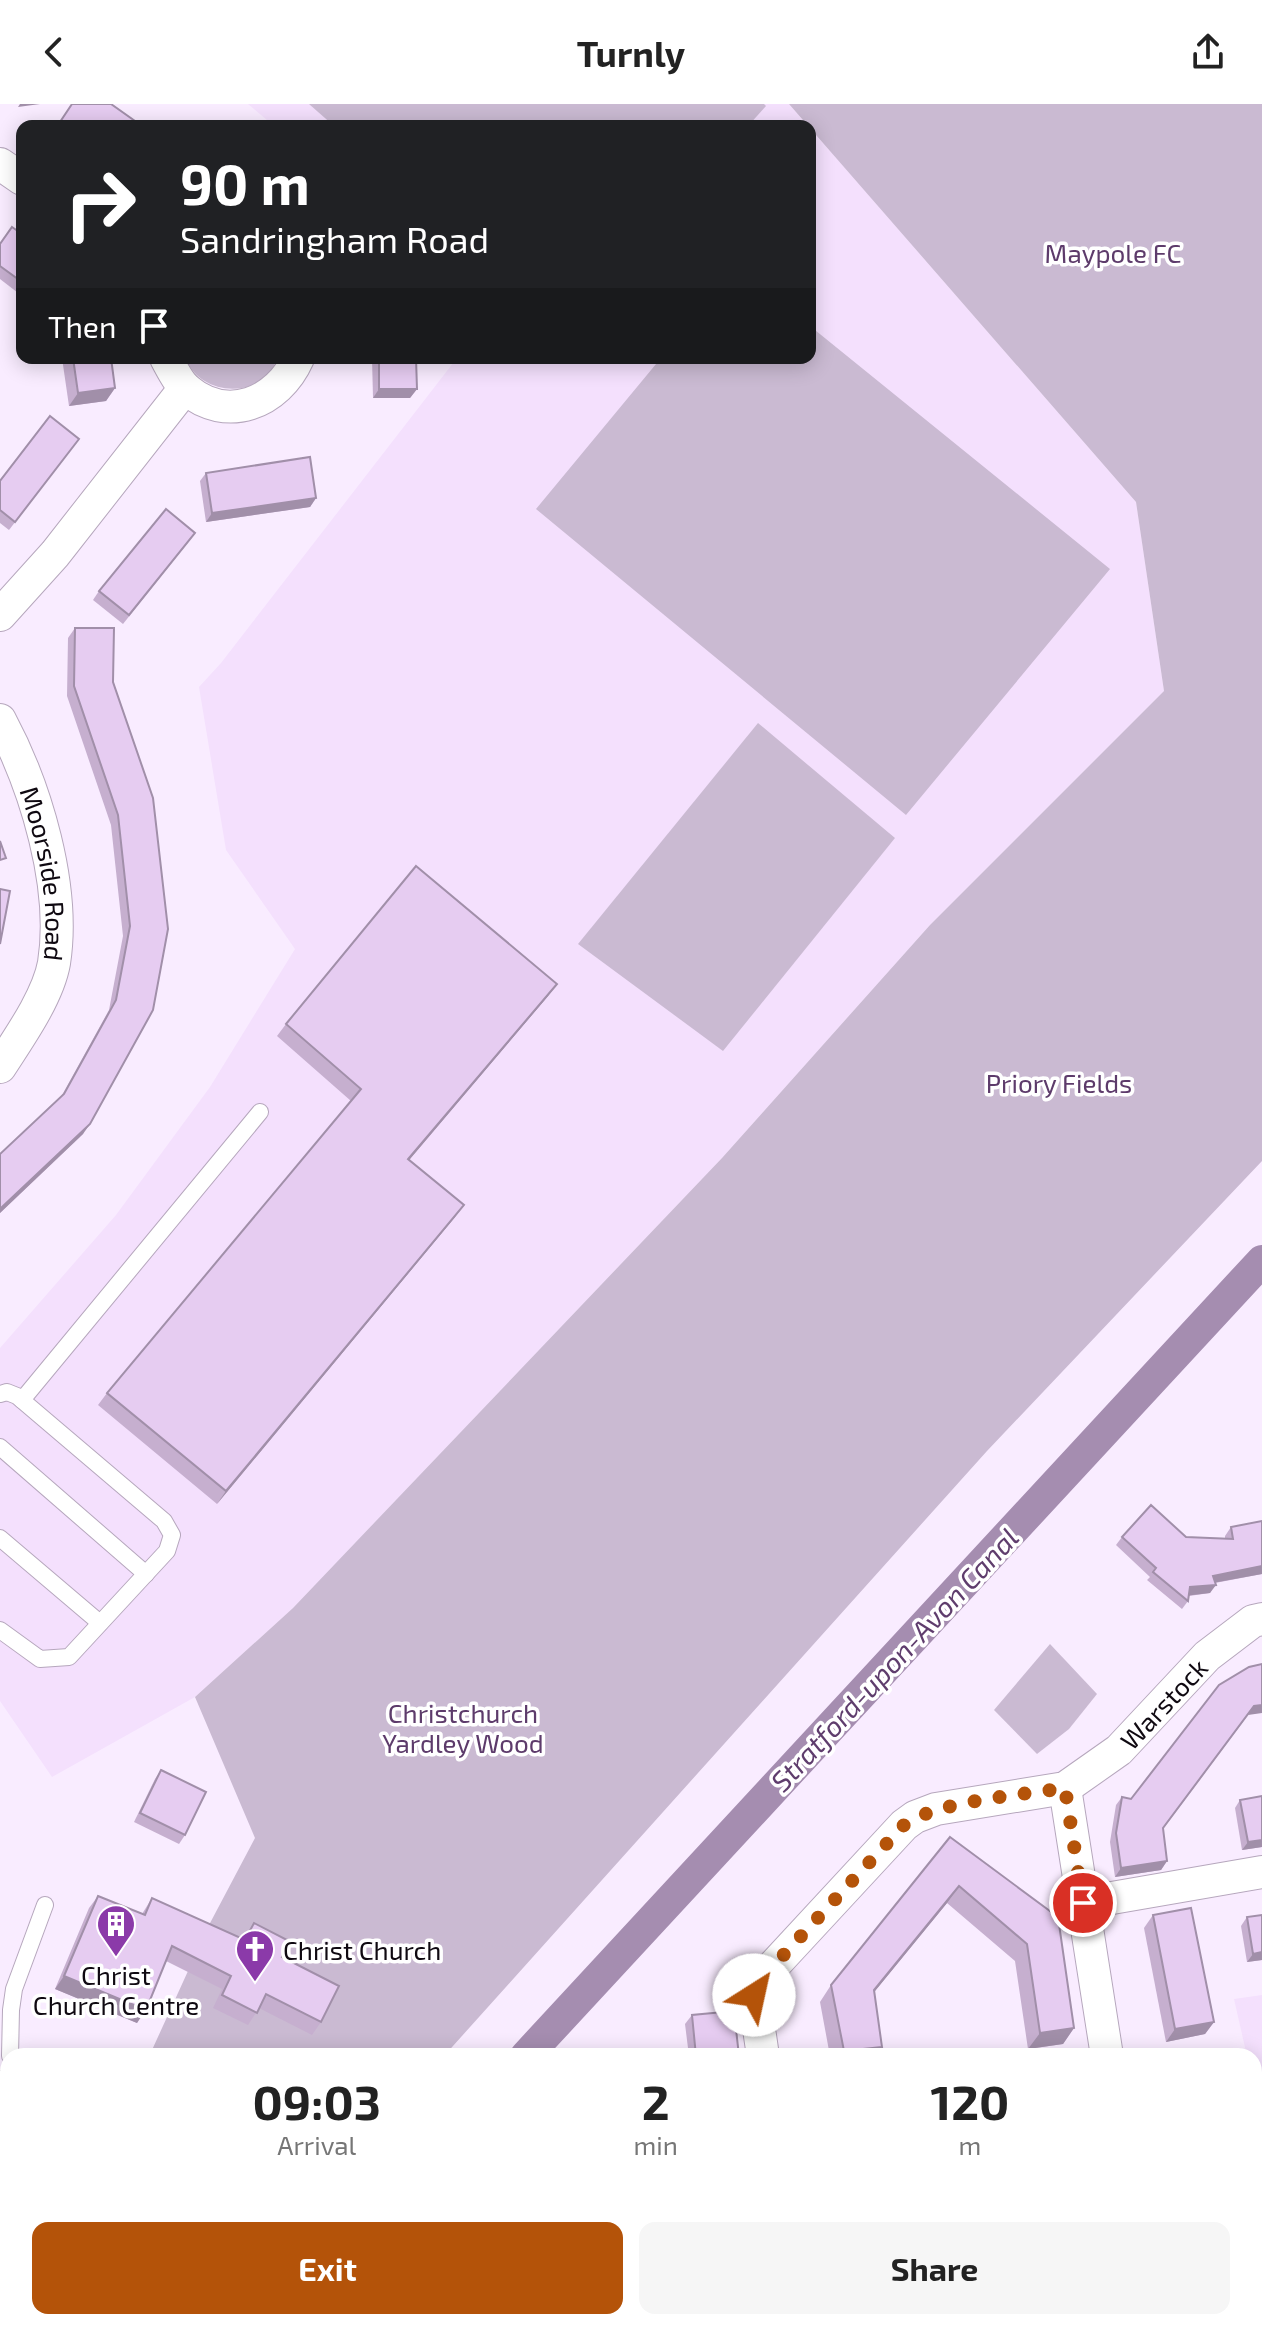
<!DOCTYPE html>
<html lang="en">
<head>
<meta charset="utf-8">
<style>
	body { margin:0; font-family:"Exo 2",sans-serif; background:#f6f6f6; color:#222; height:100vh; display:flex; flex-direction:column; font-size:30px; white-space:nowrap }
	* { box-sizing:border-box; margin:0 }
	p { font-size:26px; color:#767676 }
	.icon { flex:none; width:44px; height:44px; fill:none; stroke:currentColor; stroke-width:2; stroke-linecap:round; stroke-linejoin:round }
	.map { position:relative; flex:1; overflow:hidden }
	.details { position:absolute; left:0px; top:1944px; width:1262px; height:282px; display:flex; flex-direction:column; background:#fff; border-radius:24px 24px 0 0; box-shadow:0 4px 20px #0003 }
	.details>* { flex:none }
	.banner { position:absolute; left:16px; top:16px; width:800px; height:244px; border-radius:16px; box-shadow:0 4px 20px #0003; background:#202124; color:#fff; overflow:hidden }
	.pin { position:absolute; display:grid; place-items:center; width:68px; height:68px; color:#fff; margin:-34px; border:4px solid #fff; border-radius:50%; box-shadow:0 2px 8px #0007 }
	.me { position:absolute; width:88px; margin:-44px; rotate:35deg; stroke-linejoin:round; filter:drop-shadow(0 0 6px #0008) }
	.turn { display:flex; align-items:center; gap:28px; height:168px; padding:0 32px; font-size:36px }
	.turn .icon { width:104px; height:104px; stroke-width:2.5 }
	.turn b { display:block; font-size:56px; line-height:68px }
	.then { display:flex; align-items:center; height:76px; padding:0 32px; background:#0003; gap:16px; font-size:30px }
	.eta { display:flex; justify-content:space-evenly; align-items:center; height:136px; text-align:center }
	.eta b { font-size:48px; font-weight:700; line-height:56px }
	.cta { display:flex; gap:16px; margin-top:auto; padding:16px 32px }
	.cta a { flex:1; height:92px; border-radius:16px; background:#b45309; color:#fff; font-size:32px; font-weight:700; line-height:92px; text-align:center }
	.cta a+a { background:#f6f6f6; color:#222 }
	header { display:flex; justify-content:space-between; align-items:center; height:104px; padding:0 32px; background:#fff; font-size:36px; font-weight:700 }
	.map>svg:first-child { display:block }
	.built { fill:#f4e0fd }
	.green { fill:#cabad2 }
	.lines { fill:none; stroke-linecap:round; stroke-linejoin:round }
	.canal { stroke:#a58db0; stroke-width:32 }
	.service-casing { stroke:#b6a7bd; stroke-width:18 }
	.minor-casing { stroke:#b6a7bd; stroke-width:34 }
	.tertiary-casing { stroke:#b6a7bd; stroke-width:42 }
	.service { stroke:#fff; stroke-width:16 }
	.minor { stroke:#fff; stroke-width:32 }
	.tertiary { stroke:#fff; stroke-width:40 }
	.wall { fill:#c6afcf }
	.shaded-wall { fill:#a18fa9 }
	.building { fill:#e6ccf1; stroke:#a18fa9; stroke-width:2 }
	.route { stroke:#b45309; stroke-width:14; stroke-dasharray:0 25.2 }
	.labels { text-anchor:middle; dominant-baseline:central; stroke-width:7; stroke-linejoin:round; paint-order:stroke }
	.park-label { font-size:26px; fill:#5d3b6b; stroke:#fff }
	.street-label { font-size:26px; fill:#0f0911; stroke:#fff }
	.poi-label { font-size:26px; fill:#0f0911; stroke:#fff; text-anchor:start }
	.water-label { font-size:28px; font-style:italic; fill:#5f3d6d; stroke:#fff }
</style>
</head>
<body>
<header><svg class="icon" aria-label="back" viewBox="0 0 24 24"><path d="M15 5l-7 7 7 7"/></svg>Turnly<svg class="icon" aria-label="share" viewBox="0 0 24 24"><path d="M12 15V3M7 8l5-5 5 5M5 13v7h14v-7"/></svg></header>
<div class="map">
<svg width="1262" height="2225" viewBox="0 0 1262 2225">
	<rect width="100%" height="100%" fill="#f9ecff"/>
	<!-- built -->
	<g class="built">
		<path d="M 248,0 L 789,0 L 808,22 L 274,22 Z"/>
		<path d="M 810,24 L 1136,398 L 1164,587 L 930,821 L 722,1054 L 293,1504 L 195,1593 L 52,1673 L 0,1597 L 0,1244 L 116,1111 L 210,983 L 295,845 L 226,746 L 199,583 L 221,559 L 457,254 L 810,254 Z"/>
		<path d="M 1262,1891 L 1262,2014 L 1254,1981 L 1254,1952 L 1247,1952 L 1234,1895 Z"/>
	</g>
	<!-- green -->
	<g class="green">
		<path d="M 309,0 L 764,0 L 766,2 L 748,22 L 334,22 Z"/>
		<path d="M 789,0 L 1262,0 L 1262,1057 L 987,1347 L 444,1952 L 167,1952 L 152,1946 L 209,1821 L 255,1734 L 195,1593 L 293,1504 L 722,1054 L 930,821 L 1164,587 L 1136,398 Z"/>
		<path d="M 810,222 L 1110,465 L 906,711 L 536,405 L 661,254 L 810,254 Z"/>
		<path d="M 186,254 L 279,254 C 275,259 272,266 268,270 C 245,295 197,287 186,254 Z"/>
		<path d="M 758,619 L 895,734 L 723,947 L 578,840 Z"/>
		<path d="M 1050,1540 L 1097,1590 L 1069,1625 L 1037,1650 L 994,1606 Z"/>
	</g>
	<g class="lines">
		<!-- canal -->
		<g class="canal">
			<path d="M 526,1952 L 1262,1157"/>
			<path d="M 271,2225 L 278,2218"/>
		</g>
		<!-- service casing -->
		<g class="service-casing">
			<g id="service">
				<path d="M 0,1290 L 7,1288 L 17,1292 L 164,1417 L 172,1431 L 167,1447 L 69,1553 L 40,1555 L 0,1526"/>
				<path d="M 22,1296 L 260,1008"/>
				<path d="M 0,1343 L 146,1470"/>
				<path d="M 0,1434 L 100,1519"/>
				<path d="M 10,1952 L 11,1906 L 14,1885 L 45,1801"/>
			</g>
		</g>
		<!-- minor casing -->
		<g class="minor-casing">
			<g id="minor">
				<path d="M 0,60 L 22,75"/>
				<path d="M 166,254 C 171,263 178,278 186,285 C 227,320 278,299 298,254"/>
				<path d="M 0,511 L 55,450 L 185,284"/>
				<path id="s1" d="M 0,616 C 36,683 66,783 54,859 C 48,893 18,935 0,963"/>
				<path d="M 1065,1684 L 1107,1952"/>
				<path d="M 1083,1799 L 1262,1768"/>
				<path id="s2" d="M 763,1952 L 754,1891 L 765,1871 L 904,1721 L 915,1713 L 936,1705 L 1065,1684 L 1119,1646 L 1207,1552 L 1253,1517 L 1262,1515"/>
				<path d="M 1254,2063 L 1262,2061"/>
			</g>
		</g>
		<!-- tertiary casing -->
		<g class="tertiary-casing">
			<g id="tertiary">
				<path d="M 0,1987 L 8,1988"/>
				<path d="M 472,2218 L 478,2225"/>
			</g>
		</g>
		<!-- service -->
		<use href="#service" class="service"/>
		<!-- minor -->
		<use href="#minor" class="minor"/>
		<!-- tertiary -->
		<use href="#tertiary" class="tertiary"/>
	</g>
	<!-- wall -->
	<g class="wall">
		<path d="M 22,130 L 22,192 L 0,175 L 0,140 Z"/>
		<path d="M 62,254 L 111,254 L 115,284 L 106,297 L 69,302 Z"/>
		<path d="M 372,254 L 416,254 L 417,285 L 410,294 L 373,294 Z"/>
		<path d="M 79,335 L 9,426 L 0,419 L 0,377 Z"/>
		<path d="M 206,369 L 316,394 L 310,403 L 206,418 L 200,377 Z"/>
		<path d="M 189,437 L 123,520 L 93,496 L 99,487 Z"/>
		<path d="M 75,524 L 113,578 L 168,825 L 83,1030 L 0,1109 L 0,1050 L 61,993 L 109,906 L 123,832 L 111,721 L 67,592 L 68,534 Z"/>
		<path d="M 548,892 L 409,1056 L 455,1113 L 217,1400 L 98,1301 L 107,1289 L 351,997 L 277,932 L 286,920 Z"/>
		<path d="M 1262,1417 L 1262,1470 L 1215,1479 L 1210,1489 L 1189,1492 L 1188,1497 L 1182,1505 L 1147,1476 L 1150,1473 L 1116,1441 L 1122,1433 L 1225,1434 L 1225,1432 L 1231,1423 Z"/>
		<path d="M 1248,1611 L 1163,1725 L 1167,1757 L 1161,1766 L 1115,1773 L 1110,1738 L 1116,1701 L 1122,1693 L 1131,1695 Z"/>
		<path d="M 161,1666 L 185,1731 L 179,1740 L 134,1718 L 155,1675 Z"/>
		<path d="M 1262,1692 L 1262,1743 L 1242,1746 L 1235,1704 L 1240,1696 Z"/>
		<path d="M 950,1733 L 1058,1813 L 1074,1924 L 1063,1940 L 1028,1945 L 1015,1857 L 947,1799 L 874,1888 L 882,1943 L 876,1952 L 830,1952 L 820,1898 L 831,1881 Z"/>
		<path d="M 98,1792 L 142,1810 L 152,1794 L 243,1835 L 254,1819 L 282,1853 L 321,1918 L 312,1931 L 259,1904 L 248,1921 L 213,1904 L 222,1885 L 166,1857 L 137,1919 L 55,1885 L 89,1804 Z"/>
		<path d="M 1153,1811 L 1214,1918 L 1205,1930 L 1166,1938 L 1144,1824 Z"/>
		<path d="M 1247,1813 L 1262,1856 L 1247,1858 L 1241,1822 Z"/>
		<path d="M 692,1911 L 739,1952 L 689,1952 L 685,1920 Z"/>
		<path d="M 62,2218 L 142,2218 L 138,2225 L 69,2225 L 61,2221 Z"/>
		<path d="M 643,2218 L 962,2218 L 964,2225 L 615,2225 L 641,2220 Z"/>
	</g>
	<!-- shaded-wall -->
	<g class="shaded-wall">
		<path d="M 20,0 L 40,0 L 18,3 Z"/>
		<path d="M 115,284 L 106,297 L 69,302 L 78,289 Z"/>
		<path d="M 379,285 L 417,285 L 410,294 L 373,294 Z"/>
		<path d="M 316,394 L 310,403 L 206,418 L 212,409 Z"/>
		<path d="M 557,880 L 548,892 L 399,1068 L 408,1055 Z"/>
		<path d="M 90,1020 L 83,1030 L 0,1109 L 0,1105 Z"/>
		<path d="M 464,1101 L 455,1113 L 217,1400 L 226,1387 Z"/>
		<path d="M 1262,1462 L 1262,1470 L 1207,1480 L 1213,1472 Z"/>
		<path d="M 1216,1481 L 1210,1489 L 1184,1492 L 1190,1483 Z"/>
		<path d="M 1262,1601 L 1262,1609 L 1248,1611 L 1254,1602 Z"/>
		<path d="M 1262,1736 L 1262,1743 L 1242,1746 L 1248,1738 Z"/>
		<path d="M 1167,1757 L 1161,1766 L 1115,1773 L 1121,1764 Z"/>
		<path d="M 959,1782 L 947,1799 L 862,1903 L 874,1886 Z"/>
		<path d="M 1262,1848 L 1262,1856 L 1247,1858 L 1253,1850 Z"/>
		<path d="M 64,1872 L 146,1906 L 137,1919 L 55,1885 Z"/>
		<path d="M 1214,1918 L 1205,1930 L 1166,1938 L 1175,1925 Z"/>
		<path d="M 1074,1924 L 1063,1940 L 1028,1945 L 1040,1929 Z"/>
		<path d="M 882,1943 L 876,1952 L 840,1952 L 844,1947 Z"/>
		<path d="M 8,2113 L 8,2121 L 0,2126 L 1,2117 Z"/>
		<path d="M 1262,2163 L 1262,2171 L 1254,2172 L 1254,2164 Z"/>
		<path d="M 873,2218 L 868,2225 L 833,2225 Z"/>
	</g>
	<!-- building -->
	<g class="building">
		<path d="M 72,0 L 111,0 L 142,22 L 66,22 L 60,18 Z"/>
		<path d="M 12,123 L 22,130 L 22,178 L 0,162 L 0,140 Z"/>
		<path d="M 73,254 L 111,254 L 115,284 L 78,289 Z"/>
		<path d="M 379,254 L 416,254 L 417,285 L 379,285 Z"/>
		<path d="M 50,312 L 79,335 L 15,418 L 0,406 L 0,377 Z"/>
		<path d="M 310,353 L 316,394 L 212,409 L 206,369 Z"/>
		<path d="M 166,405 L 195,429 L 129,511 L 99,487 Z"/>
		<path d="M 75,524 L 114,524 L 113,578 L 153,694 L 168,825 L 153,906 L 90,1020 L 0,1105 L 0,1050 L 64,990 L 116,896 L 130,822 L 118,711 L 74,582 Z"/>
		<path d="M 0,737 L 6,754 L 0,756 Z"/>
		<path d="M 416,762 L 557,880 L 408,1055 L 464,1101 L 226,1387 L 107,1289 L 361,985 L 286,920 Z"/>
		<path d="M 0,785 L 10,787 L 0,840 Z"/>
		<path d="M 1151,1401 L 1186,1433 L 1233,1435 L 1231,1423 L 1262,1417 L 1262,1462 L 1213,1472 L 1216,1481 L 1190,1483 L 1188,1497 L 1153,1468 L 1156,1464 L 1122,1433 Z"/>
		<path d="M 1262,1560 L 1262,1601 L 1254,1602 L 1163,1724 L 1167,1757 L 1121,1764 L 1116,1729 L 1122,1693 L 1131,1695 L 1219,1581 L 1249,1563 Z"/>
		<path d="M 161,1666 L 206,1688 L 185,1731 L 140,1709 Z"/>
		<path d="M 1262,1692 L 1262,1736 L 1248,1738 L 1240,1696 Z"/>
		<path d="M 950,1733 L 1058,1813 L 1074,1924 L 1040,1929 L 1027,1840 L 959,1782 L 874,1886 L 882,1943 L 844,1947 L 831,1881 Z"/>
		<path d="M 98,1792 L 145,1811 L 152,1794 L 245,1836 L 254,1819 L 289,1837 L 282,1853 L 339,1882 L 321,1918 L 266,1890 L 257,1909 L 222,1891 L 231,1872 L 172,1842 L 146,1906 L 64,1872 Z"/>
		<path d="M 1191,1804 L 1214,1918 L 1175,1925 L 1153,1811 Z"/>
		<path d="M 1262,1811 L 1262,1848 L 1253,1850 L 1247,1813 Z"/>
		<path d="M 734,1907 L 739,1952 L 696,1952 L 692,1911 Z"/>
		<path d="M 8,2075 L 8,2113 L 1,2117 L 0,2124 L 0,2079 Z"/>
		<path d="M 1262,2121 L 1262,2163 L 1254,2164 L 1254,2123 Z"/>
		<path d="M 78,2218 L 142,2218 L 138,2225 L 92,2225 Z"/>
		<path d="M 647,2218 L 872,2218 L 833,2225 L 615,2225 L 647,2219 Z"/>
		<path d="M 874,2218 L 962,2218 L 964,2225 L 875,2225 Z"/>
	</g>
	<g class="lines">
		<!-- route -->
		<path class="route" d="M 754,1891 L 765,1871 L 904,1721 C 937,1697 1022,1691 1065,1684 L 1083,1799"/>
	</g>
	<!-- icons -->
	<defs>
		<g id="building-pin" transform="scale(2)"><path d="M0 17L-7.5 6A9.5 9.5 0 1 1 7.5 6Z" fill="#8b3aa9" stroke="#fff"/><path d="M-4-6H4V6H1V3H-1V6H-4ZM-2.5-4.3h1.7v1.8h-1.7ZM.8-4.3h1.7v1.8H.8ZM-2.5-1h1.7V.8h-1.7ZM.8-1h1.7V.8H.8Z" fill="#fff"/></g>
		<g id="church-pin" transform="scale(2)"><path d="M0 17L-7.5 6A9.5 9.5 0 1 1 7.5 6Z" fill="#8b3aa9" stroke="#fff"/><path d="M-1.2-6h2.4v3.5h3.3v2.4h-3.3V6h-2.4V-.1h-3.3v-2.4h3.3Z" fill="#fff"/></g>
	</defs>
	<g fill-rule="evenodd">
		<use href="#building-pin" x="116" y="1820"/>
		<use href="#church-pin" x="255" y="1845"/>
	</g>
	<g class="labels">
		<!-- park labels -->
		<g class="park-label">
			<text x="1113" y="148">Maypole FC</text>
			<text x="1059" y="978">Priory Fields</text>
			<text x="463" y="1608">Christchurch<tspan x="463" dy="30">Yardley Wood</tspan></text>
		</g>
		<!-- street labels -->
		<g class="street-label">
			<text stroke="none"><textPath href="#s1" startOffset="162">Moorside Road</textPath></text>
			<text stroke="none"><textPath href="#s2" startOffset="586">Warstock</textPath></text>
		</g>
		<!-- poi labels -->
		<g class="poi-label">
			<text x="283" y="1845">Christ Church</text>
			<text x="116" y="1870" text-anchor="middle">Christ<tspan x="116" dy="30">Church Centre</tspan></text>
		</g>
		<!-- water labels -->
		<g class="water-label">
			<text transform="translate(894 1555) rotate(-47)">Stratford-upon-Avon Canal</text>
		</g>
	</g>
</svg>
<div class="pin" style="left:1083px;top:1799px;background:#d93025"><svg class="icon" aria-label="arrive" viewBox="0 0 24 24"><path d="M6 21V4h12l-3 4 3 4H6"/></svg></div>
<svg class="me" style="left:754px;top:1891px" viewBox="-20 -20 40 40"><circle r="19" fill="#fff"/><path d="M0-13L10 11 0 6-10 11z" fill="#b45309"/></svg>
<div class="banner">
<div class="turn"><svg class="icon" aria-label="right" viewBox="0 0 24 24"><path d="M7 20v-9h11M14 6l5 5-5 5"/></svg><div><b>90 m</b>Sandringham Road</div></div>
<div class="then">Then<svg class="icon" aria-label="arrive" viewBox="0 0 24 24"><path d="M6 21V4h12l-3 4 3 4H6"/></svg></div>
</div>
<section class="details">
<div class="eta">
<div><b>09:03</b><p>Arrival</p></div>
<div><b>2</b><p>min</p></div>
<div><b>120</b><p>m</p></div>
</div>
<div class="cta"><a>Exit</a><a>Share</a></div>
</section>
</div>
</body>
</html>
